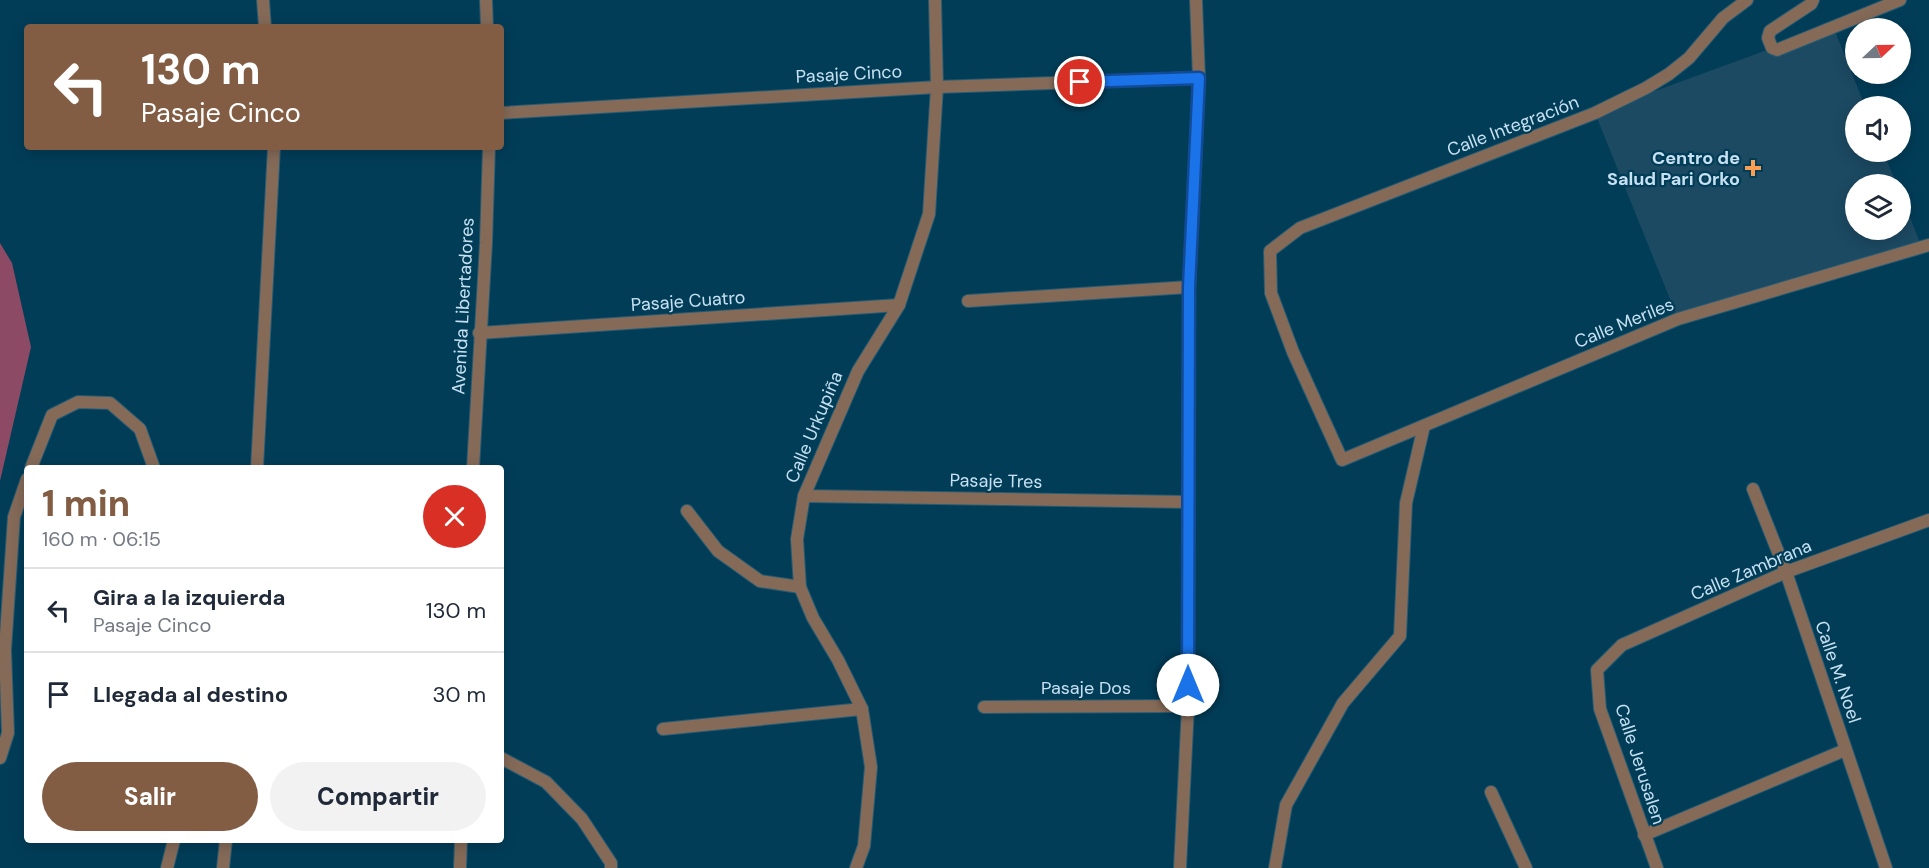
<!DOCTYPE html>
<html lang="es">
<head>
<meta charset="utf-8">
<style>
	body { margin:0; font-family:"DM Sans",sans-serif; background:#f2f2f3; color:#1f2937; height:100vh; display:flex; flex-direction:column; font-size:22px; white-space:nowrap }
	* { box-sizing:border-box; margin:0 }
	p { font-size:20px; color:#747a83 }
	.icon { flex:none; width:33px; height:33px; fill:none; stroke:currentColor; stroke-width:2; stroke-linecap:round; stroke-linejoin:round }
	.map { position:relative; flex:1; overflow:hidden }
	.panel { position:absolute; left:24px; top:465px; width:480px; height:378px; display:flex; flex-direction:column; background:#fff; border-radius:6px; box-shadow:0 3px 15px #0003 }
	.panel>* { flex:none }
	.banner { position:absolute; left:24px; top:24px; width:480px; height:126px; border-radius:6px; box-shadow:0 3px 15px #0003; background:#825d44; color:#fff; overflow:hidden }
	.needle { width:39px; rotate:68deg }
	.tools { position:absolute; left:1845px; top:18px; display:grid; gap:12px }
	.tools a { display:grid; place-items:center; width:66px; height:66px; border-radius:50%; background:#fff; box-shadow:0 3px 15px #0003; font-size:30px }
	.pin { position:absolute; display:grid; place-items:center; width:51px; height:51px; color:#fff; margin:-26px; border:3px solid #fff; border-radius:50%; box-shadow:0 2px 6px #0007 }
	.me { position:absolute; width:66px; margin:-33px; rotate:0deg; stroke-linejoin:round; filter:drop-shadow(0 0 4px #0008) }
	.turn { display:flex; align-items:center; gap:21px; height:126px; padding:0 18px; font-size:27px }
	.turn .icon { width:78px; height:78px; stroke-width:2.5 }
	.turn b { display:block; font-size:42px; line-height:51px }
	.round { display:grid; place-items:center; flex:none; width:63px; height:63px; border-radius:32px; background:#f2f2f3 }
	.summary { display:flex; align-items:center; justify-content:space-between; height:102px; padding:0 18px }
	h1 { font-size:36px; font-weight:800; line-height:45px; color:#825d44 }
	.button { display:flex; gap:12px; margin-top:auto; padding:12px 18px }
	.button a { flex:1; height:69px; border-radius:36px; background:#825d44; color:#fff; font-size:24px; font-weight:800; line-height:69px; text-align:center }
	.button a+a { background:#f2f2f3; color:#1f2937 }
	ul { padding:0; list-style:none }
	li { display:flex; align-items:center; gap:18px; height:84px; padding:0 18px; border-top:2px solid #e0e1e3 }
	li div { flex:1 }
	li b { display:block; font-size:22px }
	li em { font-style:normal }
	.map>svg:first-child { display:block }
	.built { fill:#1c4a63 }
	.forest { fill:#8d4a64 }
	.lines { fill:none; stroke-linecap:round; stroke-linejoin:round }
	.street-casing { stroke:#255b74; stroke-width:14 }
	.street { stroke:#856a58; stroke-width:12 }
	.route-casing { stroke:#114b97; stroke-width:15 }
	.route { stroke:#1a73e8; stroke-width:10 }
	.poi-dot { fill:#fc9d54; stroke:#023d58; stroke-width:2 }
	.labels { text-anchor:middle; dominant-baseline:central; stroke-width:4.5; stroke-linejoin:round; paint-order:stroke }
	.street-label { font-size:18px; fill:#c7e1f2; stroke:#023d58 }
	.poi-label { font-size:18px; font-weight:bold; fill:#c7e1f2; stroke:#023d58; text-anchor:end }
</style>
</head>
<body>
<div class="map">
<svg width="1929" height="868" viewBox="0 0 1929 868">
	<rect width="100%" height="100%" fill="#023d58"/>
	<!-- built -->
	<path class="built" d="M 1833,26 L 1865,106 L 1856,106 L 1856,152 L 1883,152 L 1897,184 L 1856,184 L 1856,230 L 1900,230 L 1901,194 L 1922,248 L 1678,319 L 1595,113 Z"/>
	<!-- forest -->
	<path class="forest" d="M 0,243 L 12,263 L 31,347 L 0,481 Z"/>
	<g class="lines">
		<!-- street casing -->
		<g class="street-casing">
			<g id="street">
				<path d="M 263,0 L 265,27"/>
				<path d="M 486,0 L 487,27"/>
				<path d="M 1747,0 L 1723,18 L 1689,58 L 1669,74 L 1646,88 L 1595,113 L 1300,228 L 1270,251 L 1271,293 L 1293,352 L 1342,460 L 1678,319 L 1929,245"/>
				<path d="M 1813,0 L 1811,4 L 1770,31 L 1768,38 L 1772,48 L 1777,50 L 1900,0"/>
				<path d="M 501,113 L 937,87 L 1199,78"/>
				<path d="M 968,301 L 1189,287"/>
				<path d="M 479,333 L 899,305"/>
				<path d="M 31,468 L 52,415 L 78,402 L 110,403 L 140,429 L 154,468"/>
				<path d="M 257,468 L 274,147"/>
				<path d="M 473,468 L 486,243 L 489,147"/>
				<path d="M 1753,489 L 1786,572 L 1886,868"/>
				<path d="M 804,496 L 1189,502"/>
				<path d="M 687,511 L 718,551 L 760,581 L 800,587"/>
				<path d="M 984,707 L 1188,706"/>
				<path d="M 663,729 L 862,709"/>
				<path d="M 0,758 L 8,733 L 5,650 L 14,517 L 27,479"/>
				<path d="M 501,758 L 546,782 L 582,819 L 611,863 L 611,868"/>
				<path d="M 1491,792 L 1526,868"/>
				<path d="M 1644,835 L 1845,750"/>
				<path d="M 167,868 L 174,840"/>
				<path d="M 223,868 L 226,840"/>
				<path d="M 460,868 L 461,840"/>
				<path d="M 856,868 L 864,846 L 871,767 L 862,709 L 838,660 L 813,618 L 800,587 L 797,539 L 804,496 L 858,371 L 899,305 L 929,214 L 937,87 L 935,0"/>
				<path d="M 1180,868 L 1188,706 L 1189,287 L 1199,78 L 1196,0"/>
				<path d="M 1275,868 L 1286,805 L 1343,703 L 1400,636 L 1406,503 L 1424,426"/>
				<path d="M 1657,868 L 1600,709 L 1597,670 L 1622,645 L 1786,572 L 1929,520"/>
			</g>
		</g>
		<!-- street -->
		<use href="#street" class="street"/>
	</g>
	<g class="lines">
		<!-- route casing -->
		<g class="route-casing">
			<path id="route" d="M 1080,82 L 1199,78 L 1189,287 L 1188,685"/>
		</g>
		<!-- route -->
		<use href="#route" class="route"/>
	</g>
	<!-- markers -->
	<path class="poi-dot" d="M1750 159h6v6h6v6h-6v6h-6v-6h-6v-6h6z"/>
	<g class="labels">
		<!-- street labels -->
		<g class="street-label">
			<text transform="translate(849 74) rotate(-3)">Pasaje Cinco</text>
			<text transform="translate(1513 126) rotate(-21)">Calle Integración</text>
			<text transform="translate(688 301) rotate(-4)">Pasaje Cuatro</text>
			<text transform="translate(463 306) rotate(-87)">Avenida Libertadores</text>
			<text transform="translate(1624 323) rotate(-22)">Calle Meriles</text>
			<text transform="translate(814 427) rotate(-67)">Calle Urkupiña</text>
			<text transform="translate(996 481) rotate(1)">Pasaje Tres</text>
			<text transform="translate(1751 570) rotate(-23)">Calle Zambrana</text>
			<text transform="translate(1838 672) rotate(71)">Calle M. Noel</text>
			<text x="1086" y="688">Pasaje Dos</text>
			<text transform="translate(1640 764) rotate(72)">Calle Jerusalen</text>
		</g>
		<!-- poi labels -->
		<g class="poi-label">
			<text x="1740" y="158">Centro de<tspan x="1740" dy="21">Salud Pari Orko</tspan></text>
		</g>
	</g>
</svg>
<div class="tools">
<a><svg class="needle" viewBox="-14 -14 28 28"><path d="M0-13l5 13h-10z" fill="#e53935"/><path d="M0 13l5-13h-10z" fill="#747a83"/></svg></a>
<a><svg class="icon" aria-label="sound" viewBox="0 0 24 24"><path d="M4 9h4l5-4v14l-5-4H4zM17 9q2 3 0 6"/></svg></a>
<a><svg class="icon" aria-label="layers" viewBox="0 0 24 24"><path d="M12 4l9 5-9 5-9-5zM3 14l9 5 9-5"/></svg></a>
</div>
<div class="pin" style="left:1080px;top:82px;background:#d93025"><svg class="icon" aria-label="arrive" viewBox="0 0 24 24"><path d="M6 21V4h12l-3 4 3 4H6"/></svg></div>
<svg class="me" style="left:1188px;top:685px" viewBox="-20 -20 40 40"><circle r="19" fill="#fff"/><path d="M0-13L10 11 0 6-10 11z" fill="#1a73e8"/></svg>
<div class="banner">
<div class="turn"><svg class="icon" aria-label="left" viewBox="0 0 24 24"><path d="M17 20v-9H6M10 6l-5 5 5 5"/></svg><div><b>130 m</b>Pasaje Cinco</div></div>
</div>
<section class="panel">
<div class="summary"><div><h1>1 min</h1><p>160 m · 06:15</p></div><a class="round" style="background:#d93025;color:#fff"><svg class="icon" aria-label="close" viewBox="0 0 24 24"><path d="M6 6l12 12M18 6L6 18"/></svg></a></div>
<ul>
<li><svg class="icon" aria-label="left" viewBox="0 0 24 24"><path d="M17 20v-9H6M10 6l-5 5 5 5"/></svg><div><b>Gira a la izquierda</b><p>Pasaje Cinco</p></div><em>130 m</em></li>
<li><svg class="icon" aria-label="arrive" viewBox="0 0 24 24"><path d="M6 21V4h12l-3 4 3 4H6"/></svg><div><b>Llegada al destino</b></div><em>30 m</em></li>
</ul>
<div class="button"><a>Salir</a><a>Compartir</a></div>
</section>
</div>
</body>
</html>
